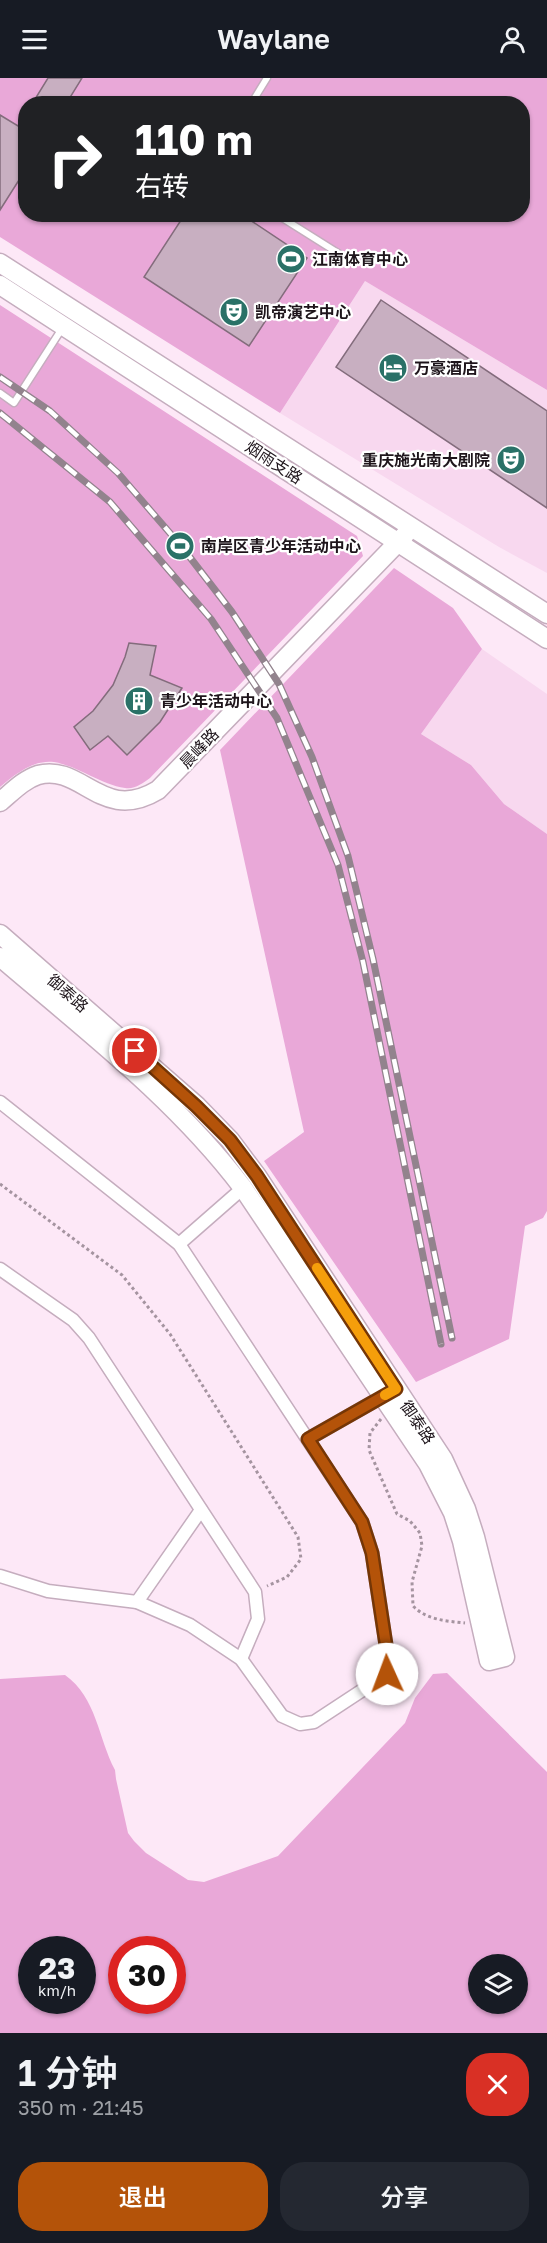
<!DOCTYPE html>
<html lang="zh">
<head>
<meta charset="utf-8">
<style>
	body { margin:0; font-family:"Golos Text","Noto Sans SC",sans-serif; background:#242831; color:#f1f3f6; height:100vh; display:flex; flex-direction:column; font-size:22px; white-space:nowrap }
	* { box-sizing:border-box; margin:0 }
	p { font-size:20px; color:#9ea1a6 }
	.icon { flex:none; width:33px; height:33px; fill:none; stroke:currentColor; stroke-width:2; stroke-linecap:round; stroke-linejoin:round }
	.map { position:relative; height:1955px; overflow:hidden }
	.details { display:flex; flex-direction:column; background:#171b24; flex:1 }
	.details>* { flex:none }
	.guide { position:absolute; left:18px; top:18px; width:512px; height:126px; border-radius:24px; box-shadow:0 2px 4px #0004; background:#202124; color:#fff; overflow:hidden }
	.controls { position:absolute; left:468px; top:1876px; display:grid; gap:12px }
	.controls a { display:grid; place-items:center; width:60px; height:60px; border-radius:50%; background:#171b24; box-shadow:0 2px 4px #0004; font-size:30px }
	.speed { position:absolute; left:18px; top:1858px; display:flex; gap:12px; font-size:30px; font-weight:700; text-align:center }
	.speed>* { display:grid; place-content:center; width:78px; height:78px; border-radius:50%; background:#171b24; box-shadow:0 2px 4px #0004; line-height:1 }
	.speed small { font-size:15px; font-weight:400 }
	.speed .limit { border:9px solid #d22; background:#fff; color:#111 }
	.pin { position:absolute; display:grid; place-items:center; width:51px; height:51px; color:#fff; margin:-26px; border:3px solid #fff; border-radius:50%; box-shadow:0 2px 6px #0007 }
	.me { position:absolute; width:66px; margin:-33px; rotate:358deg; stroke-linejoin:round; filter:drop-shadow(0 0 4px #0008) }
	.turn { display:flex; align-items:center; gap:21px; height:126px; padding:0 18px; font-size:27px }
	.turn .icon { width:78px; height:78px; stroke-width:2.5 }
	.turn b { display:block; font-size:42px; line-height:51px }
	.round { display:grid; place-items:center; flex:none; width:63px; height:63px; border-radius:24px; background:#242831 }
	.overview { display:flex; align-items:center; justify-content:space-between; height:102px; padding:0 18px }
	h1 { font-size:36px; font-weight:600; line-height:45px }
	.button { display:flex; gap:12px; margin-top:auto; padding:12px 18px }
	.button a { flex:1; height:69px; border-radius:24px; background:#b45309; color:#fff; font-size:24px; font-weight:600; line-height:69px; text-align:center }
	.button a+a { background:#242831; color:#f1f3f6 }
	header { display:flex; justify-content:space-between; align-items:center; height:78px; padding:0 18px; background:#171b24; font-size:27px; font-weight:600 }
	.map>svg:first-child { display:block }
	.built { fill:#f8d8ef }
	.green { fill:#e9a8d8; fill-rule:evenodd }
	.building { fill:#c8afc1; stroke:#836c7c; stroke-width:1.5 }
	.lines { fill:none; stroke-linecap:round; stroke-linejoin:round }
	.lane-casing { stroke:#c5adbe; stroke-width:9 }
	.street-casing { stroke:#c5adbe; stroke-width:15 }
	.secondary-casing { stroke:#c5adbe; stroke-width:21 }
	.path { stroke:#a594a0; stroke-width:3; stroke-dasharray:3 3; stroke-linecap:butt }
	.lane { stroke:#fff; stroke-width:6 }
	.street { stroke:#fff; stroke-width:12 }
	.secondary { stroke:#fff; stroke-width:18 }
	.rail-casing { stroke:#92838d; stroke-width:7 }
	.rail { stroke:#fff; stroke-width:4.5; stroke-dasharray:14; stroke-linecap:butt }
	.route-casing { stroke:#753606; stroke-width:15 }
	.route { stroke:#b45309; stroke-width:10 }
	.slow { stroke:#f59e0b; stroke-width:10 }
	.labels { text-anchor:middle; dominant-baseline:central; stroke-width:4.5; stroke-linejoin:round; paint-order:stroke }
	.poi-label { font-size:16px; font-weight:bold; fill:#1e151b; stroke:#fff; text-anchor:start }
	.street-label { font-size:16px; fill:#1e151b; stroke:#fff }
</style>
</head>
<body>
<header><svg class="icon" aria-label="menu" viewBox="0 0 24 24"><path d="M4 6h16M4 12h16M4 18h16"/></svg>Waylane<svg class="icon" aria-label="person" viewBox="0 0 24 24"><circle cx="12" cy="8" r="4"/><path d="M4 21q1-7 8-7t8 7"/></svg></header>
<div class="map">
<svg width="547" height="1955" viewBox="0 0 547 1955">
	<rect width="100%" height="100%" fill="#fde8f7"/>
	<!-- built -->
	<g class="built">
		<path d="M 365,203 L 547,312 L 547,495 L 499,469 L 280,335 Z"/>
		<path d="M 482,571 L 547,616 L 547,756 L 504,726 L 471,687 L 421,656 Z"/>
	</g>
	<!-- green -->
	<g class="green">
		<path d="M 0,0 L 547,0 L 547,312 L 365,203 L 280,335 L 0,159 ZM 26,26 L 522,26 L 522,136 L 26,136 Z"/>
		<path d="M 0,227 L 357,458 L 363,478 L 150,700 C 143,705 134,712 125,710 C 102,707 78,688 54,684 C 34,681 14,697 0,709 Z"/>
		<path d="M 394,490 L 453,530 L 482,571 L 421,656 L 471,687 L 504,726 L 547,756 L 547,1133 L 543,1140 L 525,1148 L 509,1261 L 416,1304 L 264,1083 L 304,1054 L 220,672 Z"/>
		<path d="M 447,1595 L 547,1694 L 547,1955 L 0,1955 L 0,1601 L 65,1597 C 97,1620 98,1660 115,1692 L 116,1701 L 128,1755 L 134,1763 L 146,1775 L 188,1802 L 204,1804 L 278,1778 L 405,1645 L 415,1620 L 433,1596 ZM 32,1872 L 82,1872 L 82,1923 L 32,1923 ZM 122,1872 L 172,1872 L 172,1923 L 122,1923 ZM 478,1887 L 518,1887 L 518,1926 L 478,1926 Z"/>
	</g>
	<!-- building -->
	<g class="building">
		<path d="M 48,0 L 82,0 L 66,26 L 32,26 Z"/>
		<path d="M 26,35 L 26,91 L 0,132 L 0,37 L 18,48 Z"/>
		<path d="M 185,136 L 241,136 L 307,180 L 249,268 L 144,199 Z"/>
		<path d="M 381,222 L 547,333 L 547,430 L 336,289 Z"/>
		<path d="M 129,565 L 156,568 L 150,597 L 182,610 L 160,644 L 127,677 L 108,658 L 90,672 L 74,649 L 93,633 L 113,607 L 125,579 Z"/>
	</g>
	<g class="lines">
		<!-- lane casing -->
		<g class="lane-casing">
			<g id="lane">
				<path d="M 251,26 L 267,0"/>
				<path d="M 276,136 L 346,180"/>
				<path d="M 0,315 L 14,325 L 63,249"/>
			</g>
		</g>
		<!-- street casing -->
		<g class="street-casing">
			<g id="street">
				<path d="M 0,1024 L 179,1166 L 362,1444 L 372,1475 L 388,1580 L 387,1596 L 314,1644 L 300,1646 L 282,1638 L 241,1581 L 190,1547 L 137,1524 L 48,1513 L 0,1498"/>
				<path d="M 179,1166 L 243,1110"/>
				<path d="M 0,1191 L 73,1242 L 89,1260 L 255,1514 L 258,1541 L 241,1581"/>
				<path d="M 308,1361 L 387,1316"/>
				<path d="M 137,1524 L 201,1432"/>
			</g>
		</g>
		<!-- secondary casing -->
		<g class="secondary-casing">
			<g id="secondary">
				<path d="M 0,185 L 547,536"/>
				<path d="M 0,207 L 547,561"/>
				<path d="M 0,724 C 12,714 23,702 38,697 C 82,685 102,746 158,712 L 405,457"/>
				<path d="M 0,856 L 197,1028 L 230,1062 L 257,1098 L 443,1381 L 466,1431 L 475,1459 L 505,1579 L 489,1583 L 462,1463 L 453,1435 L 428,1386 L 243,1110 C 175,1020 85,952 0,879"/>
			</g>
		</g>
		<!-- path -->
		<g class="path">
			<path d="M 0,1106 L 122,1197 L 170,1256 L 298,1459 L 301,1481 L 287,1499 L 267,1508"/>
			<path d="M 381,1341 L 370,1355 L 369,1372 L 397,1436 L 410,1443 L 420,1455 L 422,1468 L 412,1504 L 413,1528 C 427,1542 446,1543 465,1545"/>
		</g>
		<!-- lane -->
		<use href="#lane" class="lane"/>
		<!-- street -->
		<use href="#street" class="street"/>
		<!-- secondary -->
		<use href="#secondary" class="secondary"/>
		<!-- rail casing -->
		<g class="rail-casing">
			<g id="rail">
				<path d="M 0,299 L 50,333 L 118,395 L 182,469 L 232,534 L 279,606 L 312,679 L 348,778 L 373,881 L 452,1260"/>
				<path d="M 0,335 L 110,424 L 211,541 L 277,640 L 338,787 L 363,884 L 441,1266"/>
			</g>
		</g>
		<!-- rail -->
		<use href="#rail" class="rail"/>
	</g>
	<g class="lines">
		<!-- route casing -->
		<g class="route-casing">
			<path id="route" d="M 135,973 L 196,1028 L 230,1062 L 257,1098 L 396,1311 L 308,1361 L 362,1444 L 372,1475 L 388,1580 L 387,1596"/>
		</g>
		<!-- route -->
		<use href="#route" class="route"/>
		<!-- slow -->
		<path class="slow" d="M 317,1190 L 396,1311 L 385,1317"/>
	</g>
	<!-- icons -->
	<defs>
		<g id="stadium-disc" transform="scale(1.5)"><circle r="9.5" fill="#2a7167" stroke="#fff"/><path d="M0-5a6.5 5 0 1 0 0 10a6.5 5 0 1 0 0-10ZM-3.5-1.8h7v3.6h-7Z" fill="#fff"/></g>
		<g id="theatre-disc" transform="scale(1.5)"><circle r="9.5" fill="#2a7167" stroke="#fff"/><path d="M-5-5.5Q0-4 5-5.5V0Q5 5 0 6Q-5 5-5 0ZM-3.3-2.5H-1v1.5H-3.3ZM1-2.5H3.3v1.5H1ZM-2.8 1Q0 5.5 2.8 1Z" fill="#fff"/></g>
		<g id="hotel-disc" transform="scale(1.5)"><circle r="9.5" fill="#2a7167" stroke="#fff"/><path d="M-6-4.5h1.5V1H6V5H4.5V3h-9V5H-6ZM-4 0a1.8 1.8 0 1 1 3.6 0ZM.5 0V-2.5h3Q6-2.5 6 0Z" fill="#fff"/></g>
		<g id="building-disc" transform="scale(1.5)"><circle r="9.5" fill="#2a7167" stroke="#fff"/><path d="M-4-6H4V6H1V3H-1V6H-4ZM-2.5-4.3h1.7v1.8h-1.7ZM.8-4.3h1.7v1.8H.8ZM-2.5-1h1.7V.8h-1.7ZM.8-1h1.7V.8H.8Z" fill="#fff"/></g>
	</defs>
	<g fill-rule="evenodd">
		<use href="#stadium-disc" x="291" y="181"/>
		<use href="#theatre-disc" x="234" y="234"/>
		<use href="#hotel-disc" x="393" y="290"/>
		<use href="#theatre-disc" x="511" y="382"/>
		<use href="#stadium-disc" x="180" y="468"/>
		<use href="#building-disc" x="139" y="623"/>
	</g>
	<g class="labels">
		<!-- poi labels -->
		<g class="poi-label">
			<text x="312" y="181">江南体育中心</text>
			<text x="255" y="234">凯帝演艺中心</text>
			<text x="414" y="290">万豪酒店</text>
			<text x="490" y="382" text-anchor="end">重庆施光南大剧院</text>
			<text x="201" y="468">南岸区青少年活动中心</text>
			<text x="160" y="623">青少年活动中心</text>
		</g>
		<!-- street labels -->
		<g class="street-label">
			<text transform="translate(274 384) rotate(33)">烟雨支路</text>
			<text transform="translate(199 670) rotate(-46)">晨峰路</text>
			<text transform="translate(68 915) rotate(41)">御泰路</text>
			<text transform="translate(418 1344) rotate(56)">御泰路</text>
		</g>
	</g>
</svg>
<div class="controls">
<a><svg class="icon" aria-label="layers" viewBox="0 0 24 24"><path d="M12 4l9 5-9 5-9-5zM3 14l9 5 9-5"/></svg></a>
</div>
<div class="speed"><div>23<small>km/h</small></div><div class="limit">30</div></div>
<div class="pin" style="left:135px;top:973px;background:#d93025"><svg class="icon" aria-label="arrive" viewBox="0 0 24 24"><path d="M6 21V4h12l-3 4 3 4H6"/></svg></div>
<svg class="me" style="left:387px;top:1596px" viewBox="-20 -20 40 40"><circle r="19" fill="#fff"/><path d="M0-13L10 11 0 6-10 11z" fill="#b45309"/></svg>
<div class="guide">
<div class="turn"><svg class="icon" aria-label="right" viewBox="0 0 24 24"><path d="M7 20v-9h11M14 6l5 5-5 5"/></svg><div><b>110 m</b>右转</div></div>
</div>
</div>
<section class="details">
<div class="overview"><div><h1>1 分钟</h1><p>350 m · 21:45</p></div><a class="round" style="background:#d93025;color:#fff"><svg class="icon" aria-label="close" viewBox="0 0 24 24"><path d="M6 6l12 12M18 6L6 18"/></svg></a></div>
<div class="button"><a>退出</a><a>分享</a></div>
</section>
</body>
</html>
